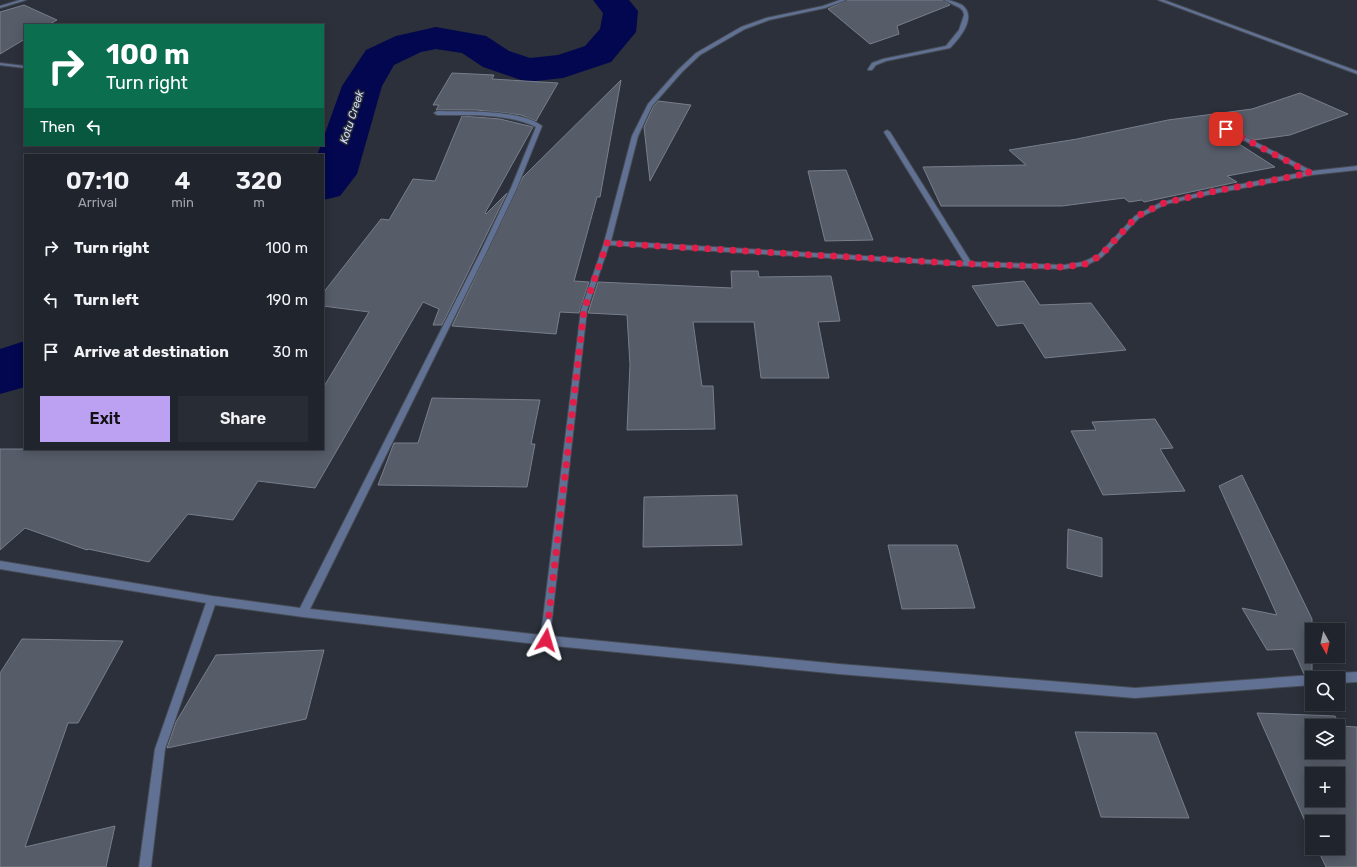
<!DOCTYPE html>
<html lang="en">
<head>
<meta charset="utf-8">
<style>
	body { margin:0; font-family:Rubik,sans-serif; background:#282c34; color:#f1f3f6; height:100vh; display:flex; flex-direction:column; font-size:15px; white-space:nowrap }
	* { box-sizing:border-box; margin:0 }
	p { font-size:13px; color:#a2a4a9 }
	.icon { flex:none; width:22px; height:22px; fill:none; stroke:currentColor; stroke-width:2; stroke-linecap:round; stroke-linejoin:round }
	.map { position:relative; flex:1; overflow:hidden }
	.drawer { position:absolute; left:24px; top:154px; width:300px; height:296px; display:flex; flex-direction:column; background:#20242c; border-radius:0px; box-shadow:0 2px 10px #0003,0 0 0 1px #3d4148 }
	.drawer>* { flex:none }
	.hud { position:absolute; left:24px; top:24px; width:300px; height:122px; border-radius:0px; box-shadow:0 2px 10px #0003,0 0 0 1px #3d4148; background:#0b6e4f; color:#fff; overflow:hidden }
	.needle { width:26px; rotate:172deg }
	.controls { position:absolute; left:1305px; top:623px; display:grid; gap:8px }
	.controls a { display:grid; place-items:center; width:40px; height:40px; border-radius:0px; background:#20242c; box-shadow:0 2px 10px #0003,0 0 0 1px #3d4148; font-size:20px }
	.pin { position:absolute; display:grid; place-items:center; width:34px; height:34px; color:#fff; margin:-17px; border-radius:8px; box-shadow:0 2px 6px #0006 }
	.me { position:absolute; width:44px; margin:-22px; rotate:7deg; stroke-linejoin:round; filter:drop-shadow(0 0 3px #0008) }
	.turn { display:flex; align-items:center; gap:14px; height:84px; padding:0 16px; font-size:18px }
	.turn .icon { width:52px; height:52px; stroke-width:2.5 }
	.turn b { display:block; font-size:28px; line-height:34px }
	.then { display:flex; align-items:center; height:38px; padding:0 16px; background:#0003; gap:8px; font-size:15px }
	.eta { display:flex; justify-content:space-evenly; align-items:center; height:68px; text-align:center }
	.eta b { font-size:24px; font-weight:600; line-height:28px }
	.cta { display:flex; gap:8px; margin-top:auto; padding:8px 16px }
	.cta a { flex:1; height:46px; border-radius:0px; background:#bca0f2; color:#111; font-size:16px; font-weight:600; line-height:46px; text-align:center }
	.cta a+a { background:#282c34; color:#f1f3f6 }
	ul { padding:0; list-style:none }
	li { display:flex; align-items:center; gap:12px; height:52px; padding:0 16px }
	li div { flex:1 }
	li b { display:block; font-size:15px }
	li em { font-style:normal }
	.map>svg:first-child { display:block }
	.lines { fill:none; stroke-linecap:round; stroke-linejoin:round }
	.river { fill:#02074f; fill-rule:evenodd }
	.building { fill:#565c68; stroke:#787e8b; fill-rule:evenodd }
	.minor-casing { stroke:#464b54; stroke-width:2 }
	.minor { fill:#617193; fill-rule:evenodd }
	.route { stroke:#e11d48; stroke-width:7; stroke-dasharray:0 12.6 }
	.labels { text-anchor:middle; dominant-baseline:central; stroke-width:3; stroke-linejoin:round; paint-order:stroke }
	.far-water-label { font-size:11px; font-style:italic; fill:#d6e0f5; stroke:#2b303a }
</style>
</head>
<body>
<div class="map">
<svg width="1357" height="867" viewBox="0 0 1357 867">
	<rect width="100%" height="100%" fill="#2b303a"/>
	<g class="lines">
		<!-- river -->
		<g class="river">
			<path d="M 593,0 L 629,0 L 638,11 L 636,32 L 611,62 L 563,78 L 527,82 L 483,67 L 462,53 L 436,49 L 421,52 L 394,65 L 382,86 L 357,174 L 340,196 L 323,200 L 323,155 L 317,155 L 321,145 L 323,145 L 323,139 L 342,86 L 366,50 L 396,36 L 436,27 L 486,36 L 509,51 L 530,58 L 558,55 L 585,46 L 600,29 L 603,13 Z"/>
			<path d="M 25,341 L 25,387 L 0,394 L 0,349 Z"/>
		</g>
	</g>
	<!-- building -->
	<g class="building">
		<path d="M 847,0 L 943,0 L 950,5 L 897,26 L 899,34 L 870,44 L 828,9 Z"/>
		<path d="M 24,5 L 57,20 L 48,25 L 25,25 L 25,39 L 0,54 L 0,12 Z"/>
		<path d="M 452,73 L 494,75 L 492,79 L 558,83 L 536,121 L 521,115 L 506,113 L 476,110 L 436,110 L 439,105 L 433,105 Z"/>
		<path d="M 621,80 L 600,197 L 597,197 L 574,281 L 589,282 L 579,313 L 560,312 L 556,334 L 452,326 L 523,177 Z"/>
		<path d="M 1300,93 L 1348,114 L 1290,135 L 1254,140 L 1225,126 L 1222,128 L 1223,131 L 1242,141 L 1236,142 L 1275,167 L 1227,176 L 1237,182 L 1144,202 L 1142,200 L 1129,202 L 1124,198 L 1062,206 L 941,206 L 923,167 L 1026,165 L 1009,150 L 1077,139 L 1168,120 L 1252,109 Z"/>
		<path d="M 658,101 L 691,105 L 650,181 L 644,127 L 653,107 Z"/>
		<path d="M 462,116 L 500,119 L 533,127 L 485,213 L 486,214 L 507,193 L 442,325 L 433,325 L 439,309 L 423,302 L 315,488 L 258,481 L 233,520 L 188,514 L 149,562 L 88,549 L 87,550 L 25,528 L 0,550 L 0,449 L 323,449 L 323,388 L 369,312 L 323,306 L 323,293 L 381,219 L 389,220 L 413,179 L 435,181 Z"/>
		<path d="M 846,170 L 873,240 L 825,241 L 808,171 Z"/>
		<path d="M 731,271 L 758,271 L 759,277 L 831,276 L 840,321 L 818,322 L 829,378 L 761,378 L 754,322 L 693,322 L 702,386 L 713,386 L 715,429 L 627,430 L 630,365 L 627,315 L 588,313 L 598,282 L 732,288 Z"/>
		<path d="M 1024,281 L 1040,305 L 1091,303 L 1126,350 L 1045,358 L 1023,323 L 997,326 L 972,286 Z"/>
		<path d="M 432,398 L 540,400 L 531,444 L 535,444 L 527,487 L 378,485 L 394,443 L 418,443 Z"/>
		<path d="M 1155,419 L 1173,448 L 1160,449 L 1185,491 L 1103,495 L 1071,431 L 1096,430 L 1092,422 Z"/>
		<path d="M 1242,475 L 1312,619 L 1312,674 L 1304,674 L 1293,649 L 1267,650 L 1242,608 L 1277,615 L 1219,486 Z"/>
		<path d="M 737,495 L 742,545 L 643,547 L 644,497 Z"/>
		<path d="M 1068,529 L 1102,538 L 1102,577 L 1067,568 Z"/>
		<path d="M 888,545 L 957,545 L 975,608 L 902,609 Z"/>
		<path d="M 22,639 L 123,641 L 78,723 L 68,723 L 25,847 L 115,826 L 106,867 L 0,867 L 0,673 Z"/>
		<path d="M 324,650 L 306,719 L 167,748 L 176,722 L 216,655 Z"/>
		<path d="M 1257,713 L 1335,716 L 1340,726 L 1357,727 L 1357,867 L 1326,867 L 1317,848 L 1338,848 L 1338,822 L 1312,822 L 1312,837 ZM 1312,726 L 1338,726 L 1338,752 L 1312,752 ZM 1312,774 L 1338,774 L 1338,800 L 1312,800 Z"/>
		<path d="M 1075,732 L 1156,733 L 1189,818 L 1101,817 Z"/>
	</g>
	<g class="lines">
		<!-- minor casing -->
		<g class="minor-casing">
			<g id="minor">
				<path d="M 20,0 L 26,0 L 0,8 L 0,6 Z"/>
				<path d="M 840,0 L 846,0 L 825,8 L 769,20 L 745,29 L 700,55 L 682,72 L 652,106 L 638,136 L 611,241 L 964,262 L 884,132 L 887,130 L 890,132 L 971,262 L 1064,265 L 1083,262 L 1098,255 L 1135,216 L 1162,202 L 1216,189 L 1305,172 L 1224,130 L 1224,128 L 1226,127 L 1312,171 L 1357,166 L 1357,170 L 1311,175 L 1216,193 L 1166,204 L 1139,218 L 1102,257 L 1087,265 L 1064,269 L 969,266 L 609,245 L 587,310 L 550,636 L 839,664 L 1135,688 L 1312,675 L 1316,678 L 1312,678 L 1312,685 L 1135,698 L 839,674 L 545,645 L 303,617 L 215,605 L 165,749 L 151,867 L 139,867 L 155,749 L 206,603 L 0,569 L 0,561 L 212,596 L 300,608 L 481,251 L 511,188 L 536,127 C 506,113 470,115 437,115 L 434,113 L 437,111 C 464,112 520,109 542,126 L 517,188 L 487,251 L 310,609 L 541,635 L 581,310 L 604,243 L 632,136 L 648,104 L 678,70 L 696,53 L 741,27 L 766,18 L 823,6 Z"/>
				<path d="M 944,0 C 951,0 956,2 962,5 C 978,17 959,39 950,48 L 886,61 L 876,65 L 872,70 L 868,70 L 868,69 L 872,63 L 883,59 L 946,46 L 959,30 L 964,15 L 963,11 L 960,8 Z"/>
				<path d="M 1158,0 L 1164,0 L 1357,71 L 1357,74 Z"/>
				<path d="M 0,63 L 25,66 L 25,68 L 0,65 Z"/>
				<path d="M 1357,672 L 1357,682 L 1338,683 L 1338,678 L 1333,678 L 1334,675 L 1338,673 Z"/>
			</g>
		</g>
		<!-- minor -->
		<use href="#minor" class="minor"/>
	</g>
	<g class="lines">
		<!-- route -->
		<path class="route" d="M 546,640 L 584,310 L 607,243 L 970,264 L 1064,267 L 1085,264 L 1100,256 L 1137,216 L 1164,203 L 1216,191 L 1310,173 L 1226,129"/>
	</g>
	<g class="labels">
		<!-- far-water labels -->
		<g class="far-water-label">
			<text transform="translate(352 117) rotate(-72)">Kotu Creek</text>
		</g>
	</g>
</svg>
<div class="controls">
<a><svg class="needle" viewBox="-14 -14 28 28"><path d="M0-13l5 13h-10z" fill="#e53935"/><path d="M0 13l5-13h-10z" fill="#a2a4a9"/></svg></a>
<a><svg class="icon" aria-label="search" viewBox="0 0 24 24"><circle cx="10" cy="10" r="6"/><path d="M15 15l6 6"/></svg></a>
<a><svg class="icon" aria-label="layers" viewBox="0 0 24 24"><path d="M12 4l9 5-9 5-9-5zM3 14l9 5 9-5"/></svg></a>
<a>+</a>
<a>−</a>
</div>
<div class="pin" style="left:1226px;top:129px;background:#d93025"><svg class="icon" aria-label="arrive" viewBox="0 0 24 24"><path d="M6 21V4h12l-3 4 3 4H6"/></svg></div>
<svg class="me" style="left:546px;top:640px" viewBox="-20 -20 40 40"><path d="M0-17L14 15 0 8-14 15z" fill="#e11d48" stroke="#fff" stroke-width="4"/></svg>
<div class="hud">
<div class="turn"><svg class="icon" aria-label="right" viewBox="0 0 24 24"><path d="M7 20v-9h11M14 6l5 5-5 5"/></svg><div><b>100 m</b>Turn right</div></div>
<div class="then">Then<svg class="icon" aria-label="left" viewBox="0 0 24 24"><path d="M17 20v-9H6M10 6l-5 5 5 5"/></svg></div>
</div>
<section class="drawer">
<div class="eta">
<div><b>07:10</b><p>Arrival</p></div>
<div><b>4</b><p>min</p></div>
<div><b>320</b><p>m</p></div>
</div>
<ul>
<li><svg class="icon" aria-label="right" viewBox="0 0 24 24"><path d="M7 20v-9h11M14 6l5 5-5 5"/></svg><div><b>Turn right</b></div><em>100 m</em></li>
<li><svg class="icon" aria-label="left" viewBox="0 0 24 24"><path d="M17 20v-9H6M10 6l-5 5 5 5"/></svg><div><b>Turn left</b></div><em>190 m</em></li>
<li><svg class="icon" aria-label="arrive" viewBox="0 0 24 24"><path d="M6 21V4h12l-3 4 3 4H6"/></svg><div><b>Arrive at destination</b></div><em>30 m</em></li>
</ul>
<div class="cta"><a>Exit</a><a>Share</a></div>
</section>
</div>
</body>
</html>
